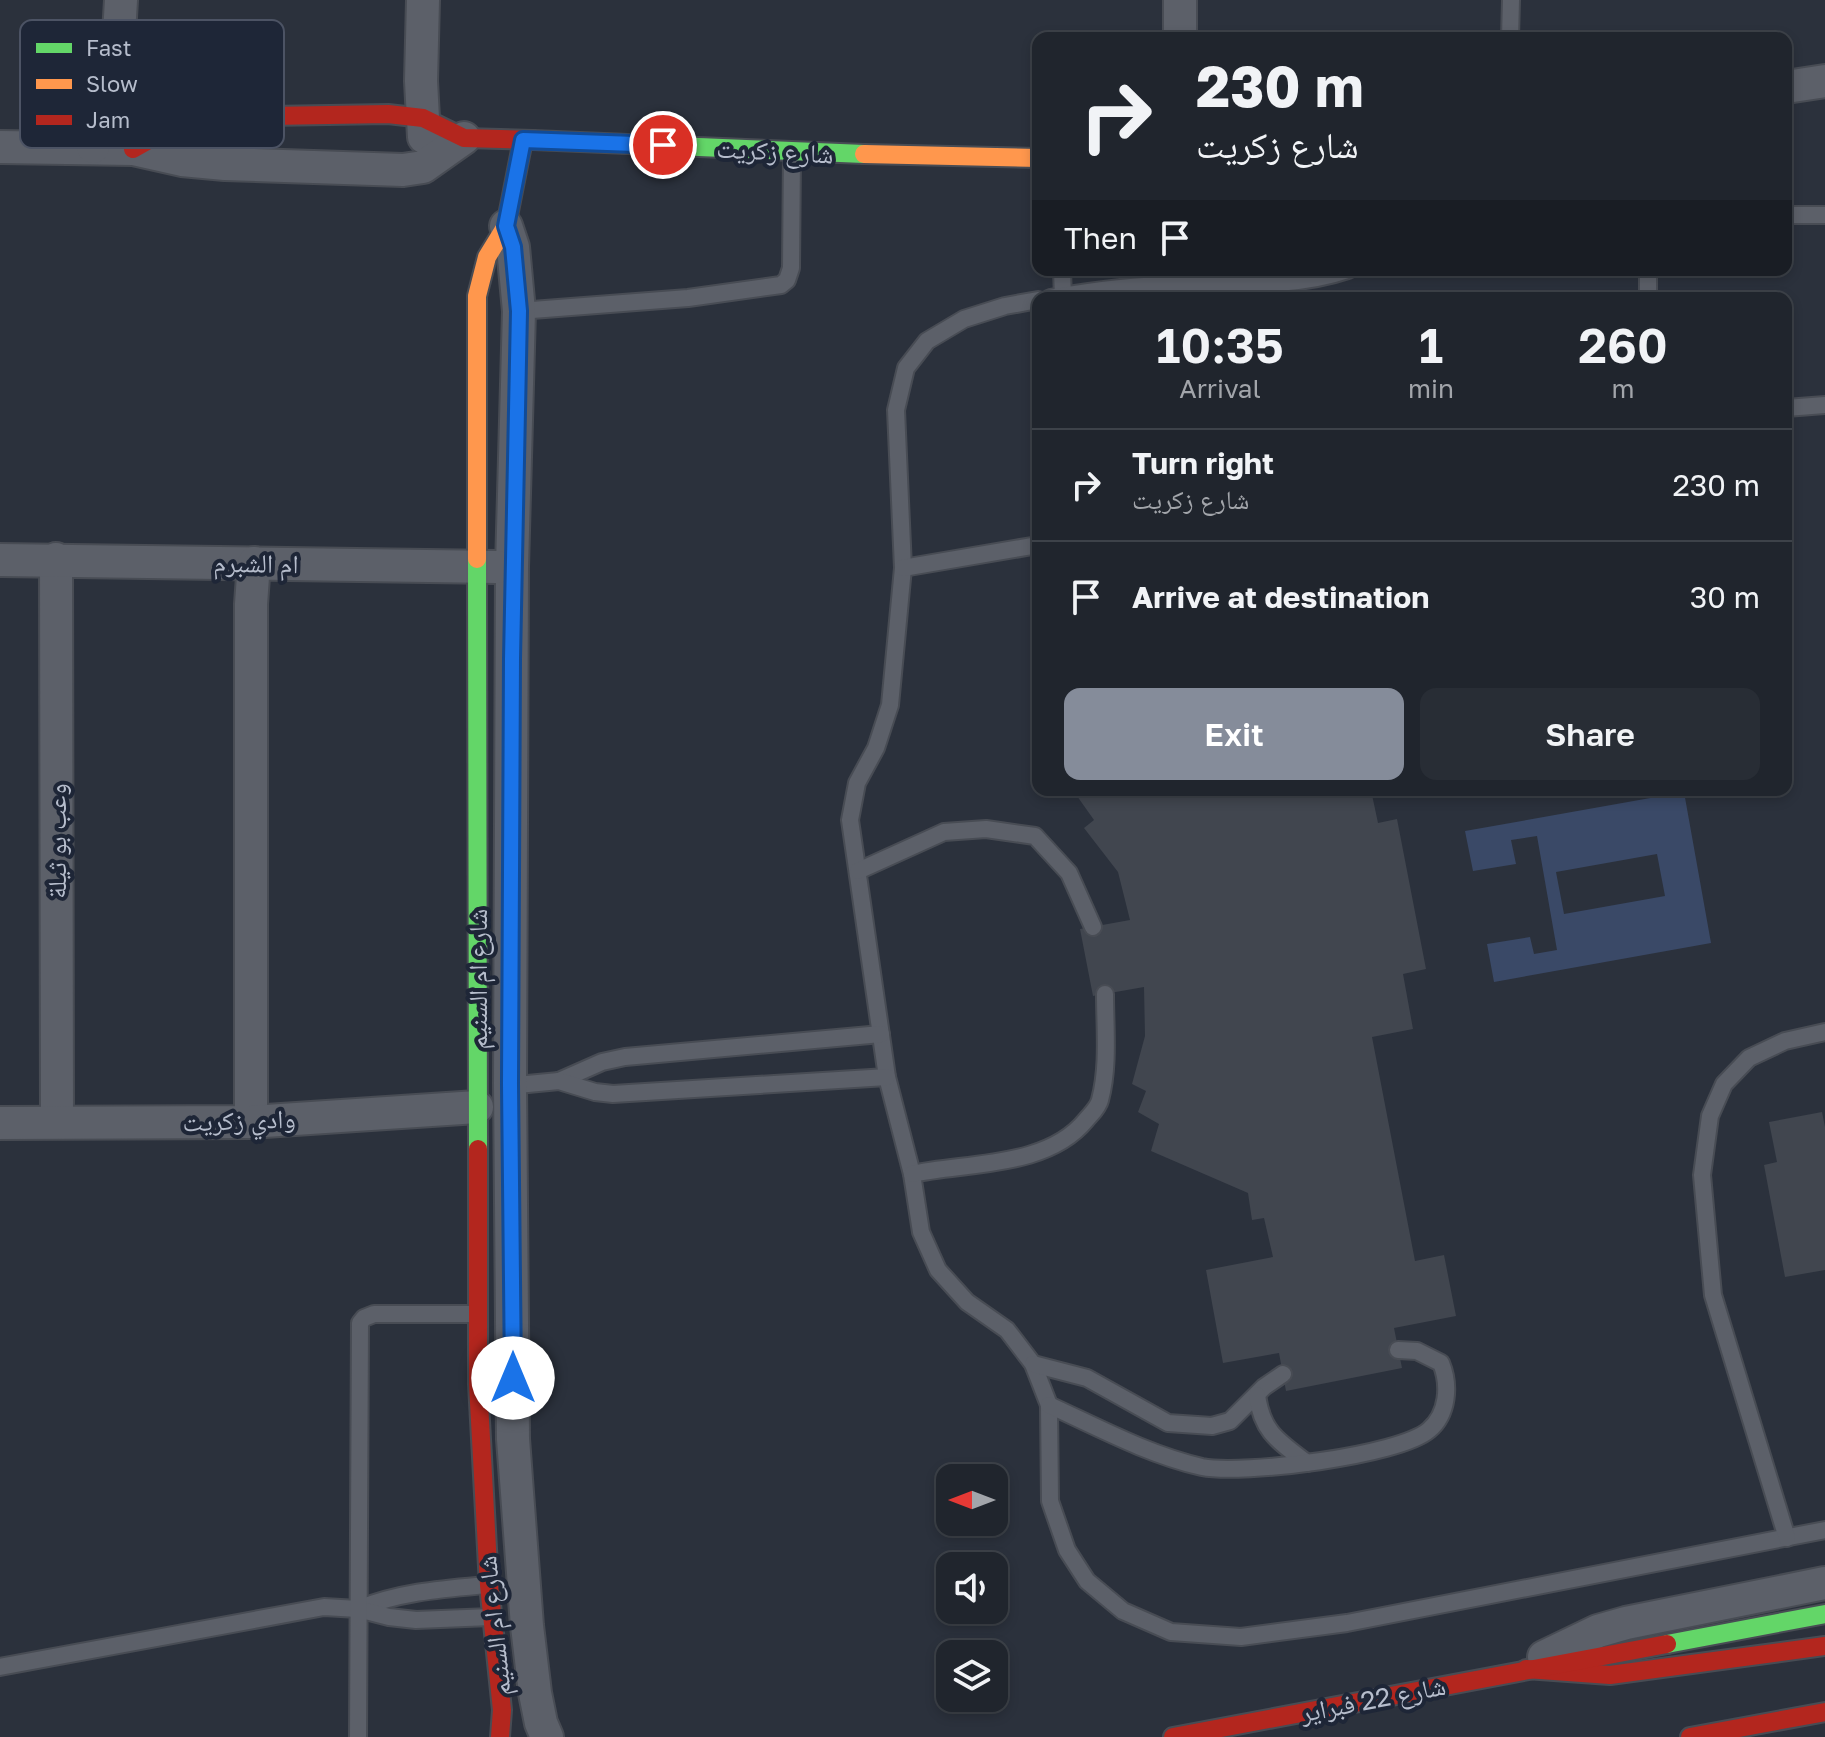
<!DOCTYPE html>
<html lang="en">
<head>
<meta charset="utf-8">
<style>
	body { margin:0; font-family:"Golos Text","Noto Naskh Arabic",sans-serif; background:#282d35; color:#f1f3f6; height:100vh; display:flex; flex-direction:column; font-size:30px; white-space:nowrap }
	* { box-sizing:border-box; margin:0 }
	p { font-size:26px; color:#a2a5aa }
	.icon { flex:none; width:44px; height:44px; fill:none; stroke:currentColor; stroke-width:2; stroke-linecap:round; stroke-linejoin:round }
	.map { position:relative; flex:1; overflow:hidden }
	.details { position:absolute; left:1032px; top:292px; width:760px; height:504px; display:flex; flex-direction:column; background:#20252d; border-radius:16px; box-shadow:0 4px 12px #0003,0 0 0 2px #3d4249 }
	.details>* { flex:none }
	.top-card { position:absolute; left:1032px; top:32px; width:760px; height:244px; border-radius:16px; box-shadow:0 4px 12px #0003,0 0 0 2px #3d4249; background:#20252d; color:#f1f3f6; overflow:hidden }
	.needle { width:52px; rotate:270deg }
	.controls { position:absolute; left:936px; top:1464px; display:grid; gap:16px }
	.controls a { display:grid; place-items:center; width:72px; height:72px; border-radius:16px; background:#20252d; box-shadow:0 4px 12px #0003,0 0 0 2px #3d4249; font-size:40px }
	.pin { position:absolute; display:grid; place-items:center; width:68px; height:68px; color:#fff; margin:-34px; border:4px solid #fff; border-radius:50%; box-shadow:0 2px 8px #0007 }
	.me { position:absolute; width:88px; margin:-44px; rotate:0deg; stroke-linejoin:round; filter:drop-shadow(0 0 6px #0008) }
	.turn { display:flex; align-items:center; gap:28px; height:168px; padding:0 32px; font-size:36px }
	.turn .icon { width:104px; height:104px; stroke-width:2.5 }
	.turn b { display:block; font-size:56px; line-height:68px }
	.then { display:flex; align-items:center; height:76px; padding:0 32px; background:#0003; gap:16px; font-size:30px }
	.eta { display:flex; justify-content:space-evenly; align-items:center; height:136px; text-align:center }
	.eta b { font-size:48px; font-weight:600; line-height:56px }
	.primary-button { display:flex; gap:16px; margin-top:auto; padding:16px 32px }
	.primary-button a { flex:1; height:92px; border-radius:16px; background:#858c9a; color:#fff; font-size:32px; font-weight:600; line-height:92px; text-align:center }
	.primary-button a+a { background:#282d35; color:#f1f3f6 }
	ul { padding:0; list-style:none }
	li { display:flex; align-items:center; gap:24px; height:112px; padding:0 32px; border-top:2px solid #3d4249 }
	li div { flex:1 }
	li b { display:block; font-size:30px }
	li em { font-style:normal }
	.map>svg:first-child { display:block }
	.water { fill:#3a4967; fill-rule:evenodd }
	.building { fill:#41464f }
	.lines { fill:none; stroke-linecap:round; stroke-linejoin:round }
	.lane-casing { stroke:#484c54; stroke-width:20 }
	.street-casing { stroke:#484c54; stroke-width:36 }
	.fast-casing { stroke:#484c54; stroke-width:22 }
	.slow-casing { stroke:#484c54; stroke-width:22 }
	.jam-casing { stroke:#484c54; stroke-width:22 }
	.lane { stroke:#5c6069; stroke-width:16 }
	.street { stroke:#5c6069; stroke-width:32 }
	.fast { stroke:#63d668; stroke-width:18 }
	.slow { stroke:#ff974d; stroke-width:18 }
	.jam { stroke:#b3261e; stroke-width:18 }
	.route-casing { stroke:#114b97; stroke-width:20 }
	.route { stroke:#1a73e8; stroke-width:14 }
	.labels { text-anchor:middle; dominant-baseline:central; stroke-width:8; stroke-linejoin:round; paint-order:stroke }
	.street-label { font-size:26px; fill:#b6bdcc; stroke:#1e2637 }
	.key { fill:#1e2637; stroke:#4c5364; stroke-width:2 }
	.key-label { font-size:22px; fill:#b6bdcc }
</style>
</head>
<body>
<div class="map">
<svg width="1825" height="1737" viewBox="0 0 1825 1737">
	<rect width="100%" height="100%" fill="#2b313c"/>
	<!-- water -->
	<path class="water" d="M 1684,792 L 1711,943 L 1494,982 L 1487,944 L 1530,937 L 1534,954 L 1557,950 L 1537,836 L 1511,840 L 1516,864 L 1473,871 L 1465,831 ZM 1657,854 L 1665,896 L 1564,914 L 1556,872 Z"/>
	<!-- building -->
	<g class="building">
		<path d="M 1084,790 L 1371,790 L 1378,823 L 1397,819 L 1426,969 L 1403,974 L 1413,1029 L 1372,1037 L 1415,1261 L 1444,1255 L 1456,1316 L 1394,1328 L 1402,1368 L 1286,1391 L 1279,1353 L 1223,1363 L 1206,1270 L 1273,1257 L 1264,1218 L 1252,1220 L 1248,1193 L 1151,1151 L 1159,1124 L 1138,1112 L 1146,1091 L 1132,1084 L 1145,1036 L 1144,987 L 1093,996 L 1080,929 L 1130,920 L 1118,872 L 1084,828 L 1094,820 L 1077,796 Z"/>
		<path d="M 1822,1112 L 1825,1127 L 1825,1270 L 1785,1277 L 1764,1165 L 1777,1162 L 1769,1122 Z"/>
	</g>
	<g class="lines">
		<!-- lane casing -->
		<g class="lane-casing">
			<g id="lane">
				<path d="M 1510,38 L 1511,0"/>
				<path d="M 1786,215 L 1825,215"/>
				<path d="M 1062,270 L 1063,298"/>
				<path d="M 1648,270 L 1648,298"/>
				<path d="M 1050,298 C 1090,291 1134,285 1174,285 C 1232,283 1292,289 1348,270"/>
				<path d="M 1038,300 L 1005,306 L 964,319 L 927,341 L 906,368 L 896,410 L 903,568 L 890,705 L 876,748 L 857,783 L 850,820 L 887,1077 L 912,1174 L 921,1232 L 938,1270 L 967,1302 L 1007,1330 L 1033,1364 L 1049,1405 L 1050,1501 L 1067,1550 L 1087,1581 L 1123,1611 L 1171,1632 L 1241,1637 L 1347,1623 L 1825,1530"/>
				<path d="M 519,311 L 688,298 L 781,285 L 787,280 L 791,268 L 792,154"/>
				<path d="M 1786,408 L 1825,405"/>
				<path d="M 903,568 L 1038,545"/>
				<path d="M 858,871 L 944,832 L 986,829 L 1035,836 L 1069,873 L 1093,927"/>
				<path d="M 559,1081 L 602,1062 L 625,1057 L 881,1034"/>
				<path d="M 507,1086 L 559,1081 L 595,1092 L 613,1094 L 887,1077"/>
				<path d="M 912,1174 C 968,1162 1047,1168 1086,1120 C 1091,1114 1098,1108 1100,1100 C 1109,1066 1105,1029 1105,994"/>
				<path d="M 1033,1364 L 1087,1378 L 1168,1423 L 1212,1426 L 1230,1421 L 1264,1387 L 1283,1374"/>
				<path d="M 1257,1395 C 1262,1432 1278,1441 1307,1463"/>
				<path d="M 1049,1405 C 1099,1428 1149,1455 1202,1467 C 1242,1475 1399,1456 1429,1430 C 1448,1414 1450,1385 1441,1363 L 1417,1351 L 1398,1350"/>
				<path d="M 1787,1538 L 1713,1295 L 1702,1175 L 1710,1116 L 1724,1084 L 1749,1058 L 1785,1041 L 1825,1032"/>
				<path d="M 358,1609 C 400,1592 442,1589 486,1585"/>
				<path d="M 0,1667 L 324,1607 L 358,1609 L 389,1617 L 416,1620 L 491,1617"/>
				<path d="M 358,1737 L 360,1323 L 364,1318 L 374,1314 L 477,1314"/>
			</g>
		</g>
		<!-- street casing -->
		<g class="street-casing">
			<g id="street">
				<path d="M 423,0 L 421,81 L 424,137"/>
				<path d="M 1180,38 L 1180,0"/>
				<path d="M 1786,87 L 1825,81"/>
				<path d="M 0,147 L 133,149 L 182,160 L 225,164 L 403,170 L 423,167 L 464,138"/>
				<path d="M 93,147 L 96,78 L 99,70 L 118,51 L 121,0"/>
				<path d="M 506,226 L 513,247 L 519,311 L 512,567 L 510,1084 L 513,1439 L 527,1626 L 535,1693 L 541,1723 L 547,1737"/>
				<path d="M 56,559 L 57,1122"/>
				<path d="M 0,560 L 497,567"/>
				<path d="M 251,1122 L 251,604 L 254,563"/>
				<path d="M 0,1123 L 251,1122 L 477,1107"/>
				<path d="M 1544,1657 L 1598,1631 L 1626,1623 L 1825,1583"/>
			</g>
		</g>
		<!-- fast casing -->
		<g class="fast-casing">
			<g id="fast">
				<path d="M 533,140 L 864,154"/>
				<path d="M 477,559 L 478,1149"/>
				<path d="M 1667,1644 L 1825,1614"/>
			</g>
		</g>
		<!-- slow casing -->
		<g class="slow-casing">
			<g id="slow">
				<path d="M 864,154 L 1038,158"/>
				<path d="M 477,559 L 477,296 L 487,257 L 506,226 L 523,140"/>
			</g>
		</g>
		<!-- jam casing -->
		<g class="jam-casing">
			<g id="jam">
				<path d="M 133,149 L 174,126 L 209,117 L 388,114 L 423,118 L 464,138 L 533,140"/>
				<path d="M 478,1149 L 478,1384 L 489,1585 L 502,1710 L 500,1737"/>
				<path d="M 1526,1669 L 1610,1675 L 1825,1646"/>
				<path d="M 1173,1737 L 1667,1644"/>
				<path d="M 1690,1737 L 1825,1712"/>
			</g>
		</g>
		<!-- lane -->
		<use href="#lane" class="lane"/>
		<!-- street -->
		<use href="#street" class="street"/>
		<!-- fast -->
		<use href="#fast" class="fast"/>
		<!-- slow -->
		<use href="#slow" class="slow"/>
		<!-- jam -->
		<use href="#jam" class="jam"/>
	</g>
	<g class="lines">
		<!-- route casing -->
		<g class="route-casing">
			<path id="route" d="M 513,1378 L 510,1084 L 512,659 L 519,311 L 513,247 L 506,226 L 523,140 L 663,145"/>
		</g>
		<!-- route -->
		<use href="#route" class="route"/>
	</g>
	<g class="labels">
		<!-- street labels -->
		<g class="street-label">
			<text transform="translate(775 151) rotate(3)">شارع زكريت</text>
			<text transform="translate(256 563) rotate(1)">ام الشبرم</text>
			<text transform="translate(56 841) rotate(-90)">وعب بو ثيلة</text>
			<text transform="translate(477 979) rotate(-90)">شارع ام السنيم</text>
			<text transform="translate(239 1120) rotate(-2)">وادي زكريت</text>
			<text transform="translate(494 1626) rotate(-96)">شارع ام السنيم</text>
			<text transform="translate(1373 1699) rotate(-11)">شارع 22 فبراير</text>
		</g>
	</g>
	<!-- legend -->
	<rect x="20" y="20" width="264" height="128" rx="12" class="key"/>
	<rect x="36" y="43" width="36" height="10" fill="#63d668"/>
	<rect x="36" y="79" width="36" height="10" fill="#ff974d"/>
	<rect x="36" y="115" width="36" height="10" fill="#b3261e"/>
	<g class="key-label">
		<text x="86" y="56">Fast</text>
		<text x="86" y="92">Slow</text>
		<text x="86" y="128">Jam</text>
	</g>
</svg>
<div class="controls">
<a><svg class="needle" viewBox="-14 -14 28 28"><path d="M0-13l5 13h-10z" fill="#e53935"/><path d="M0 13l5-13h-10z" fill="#a2a5aa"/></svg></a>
<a><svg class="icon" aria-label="sound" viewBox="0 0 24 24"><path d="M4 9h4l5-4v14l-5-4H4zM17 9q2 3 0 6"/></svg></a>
<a><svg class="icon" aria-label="layers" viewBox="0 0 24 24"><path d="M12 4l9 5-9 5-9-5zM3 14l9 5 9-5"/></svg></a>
</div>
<div class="pin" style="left:663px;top:145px;background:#d93025"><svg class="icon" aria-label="arrive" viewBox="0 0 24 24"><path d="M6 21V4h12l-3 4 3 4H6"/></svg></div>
<svg class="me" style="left:513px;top:1378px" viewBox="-20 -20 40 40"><circle r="19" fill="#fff"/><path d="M0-13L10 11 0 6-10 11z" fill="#1a73e8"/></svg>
<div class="top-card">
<div class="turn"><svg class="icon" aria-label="right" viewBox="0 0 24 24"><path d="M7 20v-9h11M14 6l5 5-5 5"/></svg><div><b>230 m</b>شارع زكريت</div></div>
<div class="then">Then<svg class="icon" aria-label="arrive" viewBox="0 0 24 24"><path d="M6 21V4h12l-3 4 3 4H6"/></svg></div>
</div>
<section class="details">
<div class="eta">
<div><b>10:35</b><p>Arrival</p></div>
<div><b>1</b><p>min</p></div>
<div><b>260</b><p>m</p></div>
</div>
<ul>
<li><svg class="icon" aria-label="right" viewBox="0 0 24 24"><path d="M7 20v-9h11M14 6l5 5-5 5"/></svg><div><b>Turn right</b><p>شارع زكريت</p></div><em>230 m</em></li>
<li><svg class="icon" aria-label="arrive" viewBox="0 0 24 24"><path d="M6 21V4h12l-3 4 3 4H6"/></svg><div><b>Arrive at destination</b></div><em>30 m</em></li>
</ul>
<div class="primary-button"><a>Exit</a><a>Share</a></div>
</section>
</div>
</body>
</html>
